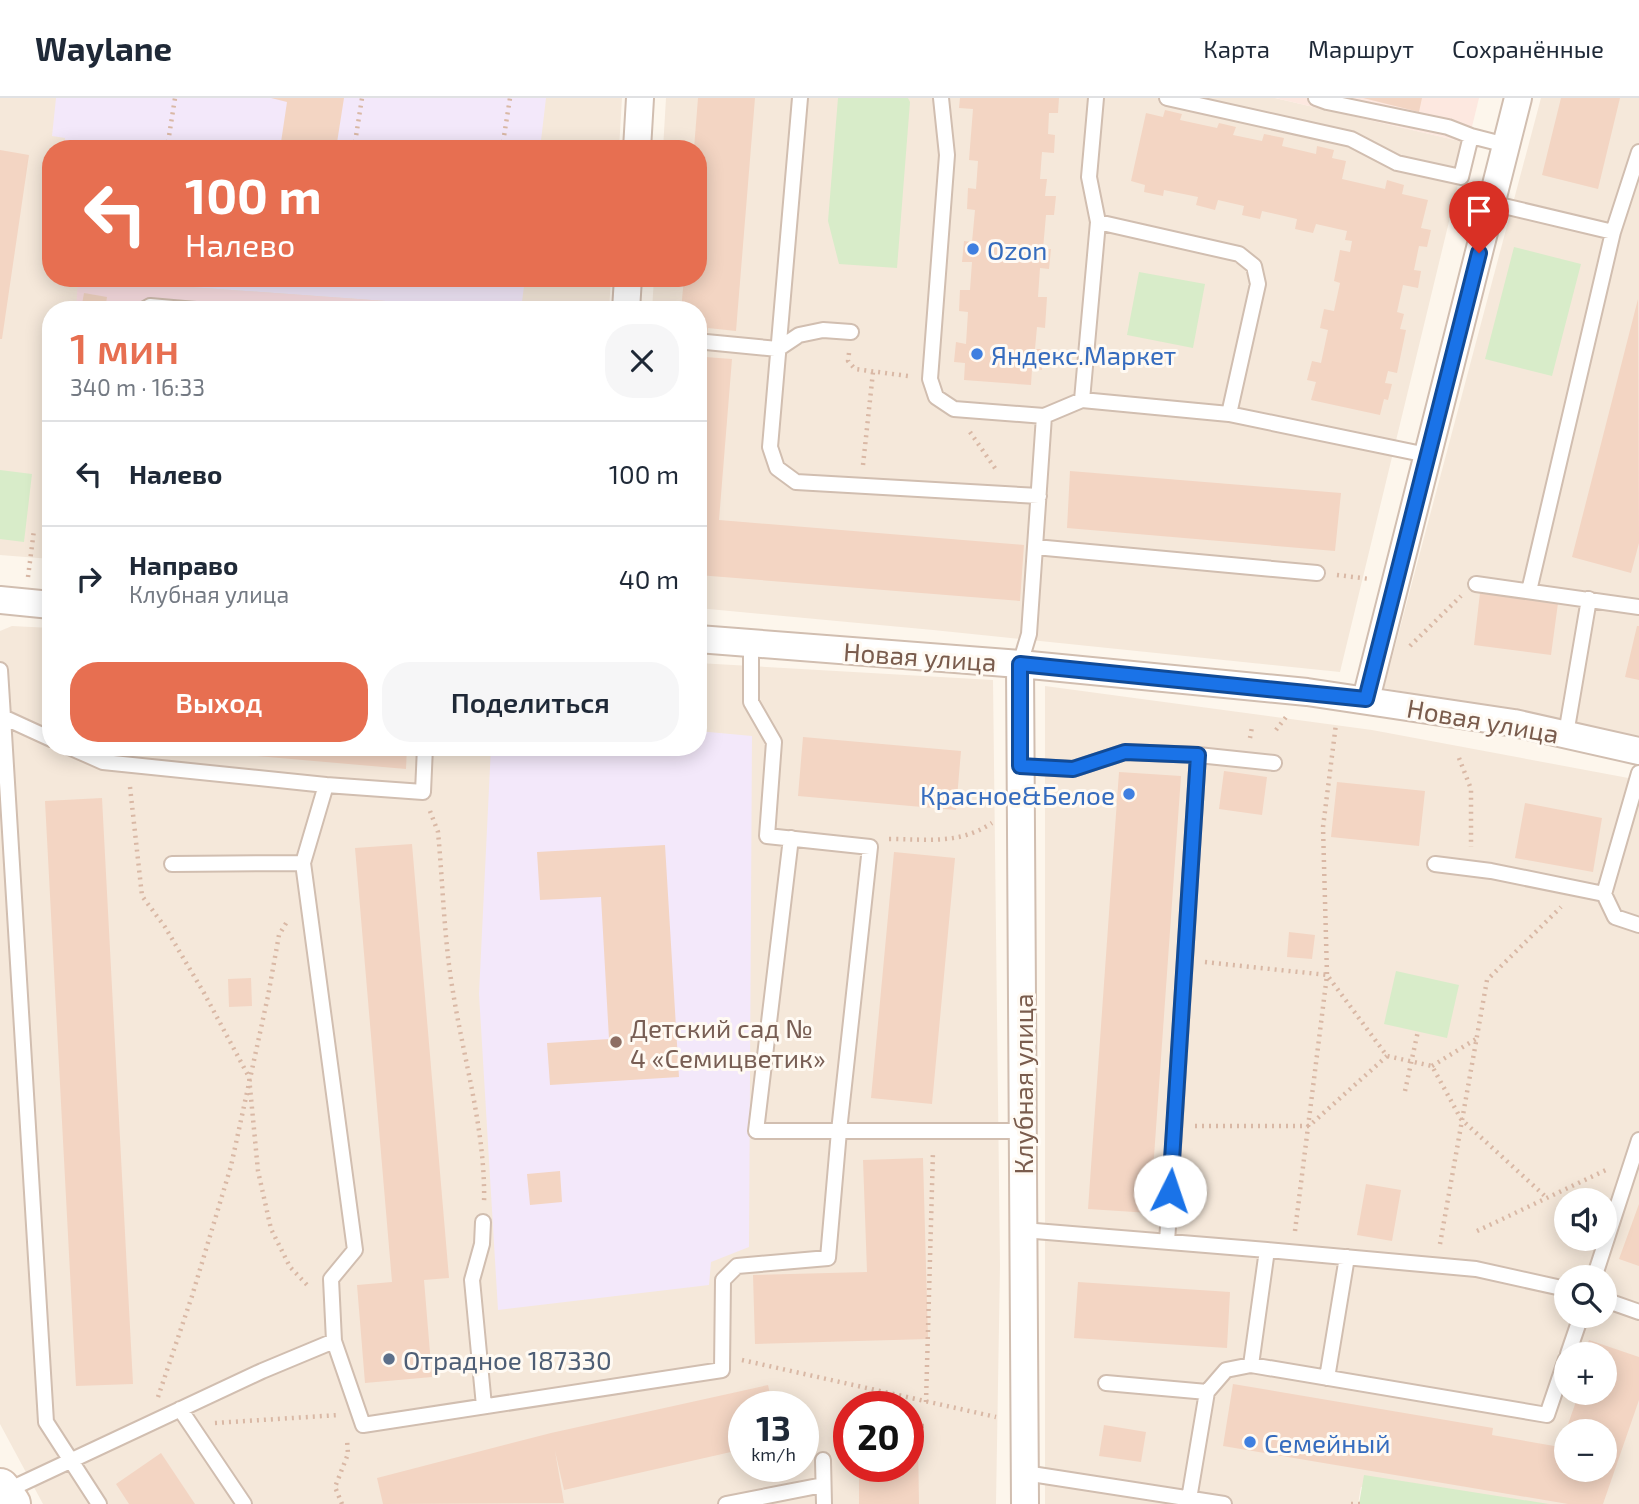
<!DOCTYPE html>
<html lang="ru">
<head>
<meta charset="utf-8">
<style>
	body { margin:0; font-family:"Exo 2",sans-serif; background:#f6f6f7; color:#1f2937; height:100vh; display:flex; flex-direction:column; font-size:26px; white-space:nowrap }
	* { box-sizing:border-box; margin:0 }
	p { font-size:23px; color:#747a83 }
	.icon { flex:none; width:38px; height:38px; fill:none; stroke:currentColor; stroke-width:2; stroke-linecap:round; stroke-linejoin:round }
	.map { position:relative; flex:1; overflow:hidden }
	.panel { position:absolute; left:42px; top:203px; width:665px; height:455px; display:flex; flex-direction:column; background:#fff; border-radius:28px; box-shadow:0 4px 18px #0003 }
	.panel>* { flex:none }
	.top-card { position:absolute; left:42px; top:42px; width:665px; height:147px; border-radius:28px; box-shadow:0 4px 18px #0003; background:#e76f51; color:#fff; overflow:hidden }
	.buttons { position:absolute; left:1554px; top:1090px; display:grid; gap:14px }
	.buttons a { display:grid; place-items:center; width:63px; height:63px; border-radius:50%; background:#fff; box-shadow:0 4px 18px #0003; font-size:35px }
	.speed { position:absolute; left:728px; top:1293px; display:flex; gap:14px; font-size:35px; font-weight:700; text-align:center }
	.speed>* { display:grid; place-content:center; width:91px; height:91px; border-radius:50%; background:#fff; box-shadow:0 4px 18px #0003; line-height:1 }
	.speed small { font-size:18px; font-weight:400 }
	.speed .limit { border:10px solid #d22; background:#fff; color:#111 }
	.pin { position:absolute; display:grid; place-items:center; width:60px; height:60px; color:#fff; margin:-72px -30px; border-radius:50% 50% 50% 0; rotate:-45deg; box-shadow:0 0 7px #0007 }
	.pin .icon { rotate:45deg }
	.me { position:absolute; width:77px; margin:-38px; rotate:4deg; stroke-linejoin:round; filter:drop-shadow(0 0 5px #0008) }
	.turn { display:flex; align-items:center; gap:24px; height:147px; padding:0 28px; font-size:32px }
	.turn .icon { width:91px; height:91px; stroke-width:2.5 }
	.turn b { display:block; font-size:49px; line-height:60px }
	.round { display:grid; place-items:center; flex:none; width:74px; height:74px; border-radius:28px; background:#f6f6f7 }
	.summary { display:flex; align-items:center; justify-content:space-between; height:119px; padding:0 28px }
	h1 { font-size:42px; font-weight:600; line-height:52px; color:#e76f51 }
	.button { display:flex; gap:14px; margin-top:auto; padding:14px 28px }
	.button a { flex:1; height:80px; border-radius:28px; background:#e76f51; color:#fff; font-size:28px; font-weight:600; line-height:80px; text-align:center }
	.button a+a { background:#f6f6f7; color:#1f2937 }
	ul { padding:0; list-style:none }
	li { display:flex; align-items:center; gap:21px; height:105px; padding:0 28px; border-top:2px solid #e0e1e3 }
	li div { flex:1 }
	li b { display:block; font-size:26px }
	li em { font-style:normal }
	header { display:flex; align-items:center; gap:42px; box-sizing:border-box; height:98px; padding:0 35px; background:#fff; border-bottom:2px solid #e0e1e3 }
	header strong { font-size:33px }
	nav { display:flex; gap:38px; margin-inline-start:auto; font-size:24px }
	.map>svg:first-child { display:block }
</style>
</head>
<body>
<header>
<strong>Waylane</strong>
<nav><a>Карта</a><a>Маршрут</a><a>Сохранённые</a></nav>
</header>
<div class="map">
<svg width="1639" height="1406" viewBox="0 0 1639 1406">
	<rect width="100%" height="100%" fill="#fdf6ec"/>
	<path fill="#f5e8da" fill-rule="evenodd" d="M0 0H622L619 51H51V180H611L609 212H51V461L0 457Z
		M666 0H1275L1468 45 1340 574 933 532 698 510V212H652L654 180H698V51H663Z
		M1541 0H1639V638L1384 590Z
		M12 528 51 530V649H698V565L993 582 1000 1168 996 1406H43L0 1326V533ZM744 1309H803V1368H744ZM849 1309H908V1368H849Z
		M1045 588 1372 632 1639 682V1406H1470L1361 1389 1358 1406H1045ZM1566 1102H1605V1141H1566ZM1566 1180H1605V1218H1566ZM1566 1256H1605V1295H1566ZM1566 1334H1605V1372H1566Z"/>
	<path fill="#fde8e0" d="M1275 0H1479L1468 45Z"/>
	<path fill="#f3e8fa" d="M56 0H546L540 51H64L65 40 52 38Z
		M65 180H525L521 212H511Z
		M698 633 752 638 749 1149 711 1164 709 1187 498 1212 479 896 491 649H698Z"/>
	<path fill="#fbdfe3" d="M78 181 511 212H76Z"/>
	<path fill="#d8ecc9" d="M838 0H908L910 4 897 170 839 166 828 123Z
		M1514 149 1581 166 1552 278 1485 261Z
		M1139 174 1205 186 1193 250 1127 237Z
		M0 372 32 376 24 444 0 441Z
		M1396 873 1459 887 1447 940 1384 926Z
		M1364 1377 1549 1406H1359Z"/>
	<path fill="#f3d5c3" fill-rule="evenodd" d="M271 0H344L336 51H280L287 4Z
		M698 0H755L736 233 708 230 706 244 705 259 732 261 719 422 1024 447 1020 503 698 477V212H681L684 180H698V51H694Z
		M960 0H1059L1058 15H1049L1048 36 1055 37 1054 55 1042 54 1040 81H1047L1045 98H1056L1054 117H1046L1043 151H1051L1049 171 1040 170 1038 199H1047L1045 230 1037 229 1035 251H1043L1042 272 1032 271 1031 287 964 282 965 265 954 264 956 244 966 246 968 214 959 213 960 192H970L972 164H962L964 143 972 144 975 112 967 111 968 90 976 91 978 63 969 62 973 11 959 10Z
		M1363 0H1422L1419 14Z
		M1561 0H1620L1598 91 1542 77Z
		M1165 12 1182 16 1180 22 1217 30 1219 25 1236 29 1233 37 1262 43 1264 36 1284 40 1282 48 1316 56 1317 48 1334 52 1332 60 1346 63 1342 81 1385 91 1387 82 1404 87 1402 96 1428 102 1421 130 1431 132 1427 149 1419 148 1414 172 1421 173 1418 190 1403 187 1397 214 1404 216 1400 231 1406 232 1397 275 1388 273 1385 285 1392 286 1388 302 1384 301 1380 317 1311 302 1316 284 1307 282 1312 263 1321 265 1328 232 1320 230 1324 211 1334 213 1340 185 1334 183 1340 152 1350 154 1352 143 1345 142 1347 133 1316 126 1313 135 1295 131 1297 121 1262 113 1260 121 1242 117 1244 108 1218 102 1215 112 1196 107 1198 99 1164 92 1163 98 1144 94 1145 87 1131 83 1146 15 1163 19Z
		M0 52 29 57 2 241H0Z
		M84 195 107 199 105 212H81Z
		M1638 201 1639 445 1631 475 1572 459Z
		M1070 373 1341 395 1335 453 1067 430Z
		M1480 495 1558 505 1551 557 1474 547Z
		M1637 528H1639V582L1625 579Z
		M803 639 961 653 956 712 798 698Z
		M176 649H407L406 671 176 651Z
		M1224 673 1267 679 1262 717 1219 711Z
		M1119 674 1181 678 1150 1115 1088 1111Z
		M1337 684 1425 693 1419 748 1331 739Z
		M102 700 133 1286 76 1288 45 703Z
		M1525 705 1602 720 1593 774 1515 760Z
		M412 746 449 1180 424 1182 432 1279 365 1285 357 1187 392 1184 355 750Z
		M665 747 679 979 550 987 547 945 609 941 601 799 540 802 537 754Z
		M894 754 955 760 932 1006 871 1000Z
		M1289 834 1315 837 1312 861 1287 859Z
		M251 880 252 908 229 909 228 881Z
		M923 1060 928 1241 755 1246 753 1177 867 1174 863 1062Z
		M560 1073 562 1104 530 1107 527 1076Z
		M1366 1086 1401 1092 1392 1143 1357 1137Z
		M1639 1106V1168L1619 1161Z
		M1078 1184 1230 1194 1227 1250 1074 1240Z
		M1589 1242 1639 1259V1302L1603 1406H1568L1223 1348 1233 1286 1493 1330 1492 1337 1560 1349 1579 1295H1605V1256H1584ZM1566 1334H1605V1372H1566Z
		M768 1287 773 1309H744V1351L564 1392 555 1353 564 1405 383 1406 377 1380 551 1335Z
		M1104 1327 1146 1334 1141 1364 1099 1358Z
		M908 1344H918L919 1406H859V1368H908Z
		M161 1355 195 1406H129L116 1386Z"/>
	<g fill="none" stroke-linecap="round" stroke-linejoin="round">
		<g stroke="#d1beb0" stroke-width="18">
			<path id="lane" d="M800 0 770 349 777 370 796 384 1039 398
				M941 0 947 57 930 281 936 299 954 311 1044 318 1082 302 1229 316 1427 357
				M1167 0 1351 41 1397 65 1461 79 1471 38 1506 47
				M1316 0 1327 4 1448 29 1471 38
				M1491 105 1613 134
				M1098 124 1239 156 1254 168 1258 186 1229 316
				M143 212 150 208 196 212
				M706 244 778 251 799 237 823 232 851 234
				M1082 302 1098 124 1089 79 1096 0
				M1035 449 1317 475
				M1476 486 1639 509
				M1529 493 1613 134 1639 54
				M1020 566 1029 536 1044 318
				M0 572 3 619 51 641
				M3 619 46 1324 99 1406
				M1566 636 1589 501
				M69 649 103 664 326 687
				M1020 668 1073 671 1125 654 1198 657
				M1639 675 1604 796 1615 819 1639 827
				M791 740 756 1033H1023
				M172 766 303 765
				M1435 766 1491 773 1604 796
				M483 1124 482 1146 472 1182 484 1308
				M1023 1132 1267 1152 1251 1267
				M1167 1144 1198 657 1274 665
				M1267 1152 1476 1171 1566 1191
				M1594 1180 1639 1042
				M1605 1202 1639 1214
				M334 1243 331 1181 355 1152 303 765 326 687 423 694 425 649
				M1568 1256 1581 1218
				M1327 1280 1347 1159
				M1106 1285 1207 1294
				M180 1311 244 1406
				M823 1362 824 1406
				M1025 1375 1224 1406
				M6 1393 262 1273 334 1243 363 1327 722 1272 723 1182 737 1168 828 1160 839 1033 870 749 767 738 774 644 751 604V545
				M1189 1401 1207 1294 1226 1272 1251 1267 1547 1317 1566 1261
				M726 1406 823 1387"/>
		</g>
		<g stroke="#d1beb0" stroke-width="30">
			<path id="street" d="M637 51 640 0
				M626 212 628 180
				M0 502 51 507
				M698 541 1020 566 1307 594 1514 625 1639 653
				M1020 566 1025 1406
				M1366 601 1518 0"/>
		</g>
		<g stroke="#d6c0b0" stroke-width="42">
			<path id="secondary" d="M0 1390 11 1406"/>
		</g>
		<path stroke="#d9b8a5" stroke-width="4.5" stroke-dasharray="2 5" stroke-linecap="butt" d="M167 51 175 0
			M354 51 362 0
			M502 51 510 0
			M849 255 848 263 855 271 908 278
			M970 334 997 373
			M863 367 873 274
			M1337 477 1370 481
			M28 479 34 432
			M1410 548 1461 498
			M1276 632 1286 619
			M1250 640 1252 629
			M1459 660 1471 691V749
			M130 689 142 798 165 829 204 895 249 979 258 1073 271 1131 290 1169 309 1189
			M430 713 438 734C443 787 444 842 453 894 464 963 486 1035 484 1106
			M889 741C928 741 958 747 992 725
			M1205 864 1327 877 1387 958 1432 968 1461 1021 1547 1100
			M1432 968 1476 941
			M1405 993 1418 933
			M1195 1028H1309L1387 958
			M1295 1133 1327 877 1323 729 1336 626
			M1477 1133 1608 1071
			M1440 1146 1487 882 1561 809
			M742 1262 996 1319
			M158 1299 192 1198 231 1068 268 898 279 837 288 822
			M926 1304 933 1053
			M215 1325 339 1317
			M908 1328H926
			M844 1354V1344L849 1339
			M342 1406 335 1389 348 1356 347 1342
			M1351 1406H1360"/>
		<use href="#lane" stroke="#fff" stroke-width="14"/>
		<use href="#street" stroke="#fff" stroke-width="26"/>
		<use href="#secondary" stroke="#fff" stroke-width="38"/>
	</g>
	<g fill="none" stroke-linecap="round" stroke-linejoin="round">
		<g stroke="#114b97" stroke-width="18">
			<path id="route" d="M1170 1093 1198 657 1125 654 1073 671 1020 668V566L1366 601 1479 155"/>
		</g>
		<use href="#route" stroke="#1a73e8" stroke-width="12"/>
	</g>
	<g fill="#3f7fe0" stroke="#fffaf3" stroke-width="2.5">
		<circle cx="973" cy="151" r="7"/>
		<circle cx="977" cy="256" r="7"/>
		<circle cx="1129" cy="696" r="7"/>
		<circle cx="1250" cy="1344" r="7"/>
	</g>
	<circle fill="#8d6e63" stroke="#fffaf3" stroke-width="2.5" cx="616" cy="944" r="7"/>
	<circle fill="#5c6f8a" stroke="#fffaf3" stroke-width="2.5" cx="389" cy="1261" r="7"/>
	<g text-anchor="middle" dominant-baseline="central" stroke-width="6" stroke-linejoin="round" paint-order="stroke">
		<g font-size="26" fill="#366cbe" stroke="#fffaf3" text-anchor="start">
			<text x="987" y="151">Ozon</text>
			<text x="991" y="256">Яндекс.Маркет</text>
			<text x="1115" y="696" text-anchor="end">Красное&amp;Белое</text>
			<text x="1264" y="1344">Семейный</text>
		</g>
		<g font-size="26" fill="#7a5c4d" stroke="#fffaf3">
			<text transform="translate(920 558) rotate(4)">Новая улица</text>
			<text transform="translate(1483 622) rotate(10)">Новая улица</text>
			<text transform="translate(1022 986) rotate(-90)">Клубная улица</text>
		</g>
		<g font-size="26" fill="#785e54" stroke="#fffaf3" text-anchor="start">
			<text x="630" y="929">Детский сад №<tspan x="630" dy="30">4 «Семицветик»</tspan></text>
		</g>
		<g font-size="26" fill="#4e5e75" stroke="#fffaf3" text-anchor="start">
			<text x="403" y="1261">Отрадное 187330</text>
		</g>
	</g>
</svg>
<div class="buttons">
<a><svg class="icon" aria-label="sound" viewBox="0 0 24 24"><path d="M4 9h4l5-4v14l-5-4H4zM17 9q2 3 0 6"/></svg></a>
<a><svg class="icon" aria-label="search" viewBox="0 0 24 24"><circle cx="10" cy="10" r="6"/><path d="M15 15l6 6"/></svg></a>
<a>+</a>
<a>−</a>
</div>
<div class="speed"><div>13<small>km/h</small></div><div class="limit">20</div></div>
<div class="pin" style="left:1479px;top:155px;background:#d93025"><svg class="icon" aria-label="arrive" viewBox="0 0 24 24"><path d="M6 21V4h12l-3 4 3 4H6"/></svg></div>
<svg class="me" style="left:1170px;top:1093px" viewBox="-20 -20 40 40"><circle r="19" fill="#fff"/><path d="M0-13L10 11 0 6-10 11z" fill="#1a73e8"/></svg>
<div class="top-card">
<div class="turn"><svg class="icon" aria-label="left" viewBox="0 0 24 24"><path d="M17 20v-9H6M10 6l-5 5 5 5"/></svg><div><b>100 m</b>Налево</div></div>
</div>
<section class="panel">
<div class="summary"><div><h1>1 мин</h1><p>340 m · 16:33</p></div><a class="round"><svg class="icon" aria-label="close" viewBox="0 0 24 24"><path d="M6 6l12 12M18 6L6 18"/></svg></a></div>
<ul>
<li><svg class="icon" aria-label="left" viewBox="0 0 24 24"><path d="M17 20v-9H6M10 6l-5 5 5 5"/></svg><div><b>Налево</b></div><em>100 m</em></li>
<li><svg class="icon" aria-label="right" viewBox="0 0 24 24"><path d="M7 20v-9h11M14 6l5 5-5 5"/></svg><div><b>Направо</b><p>Клубная улица</p></div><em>40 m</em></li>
</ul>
<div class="button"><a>Выход</a><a>Поделиться</a></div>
</section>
</div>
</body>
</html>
